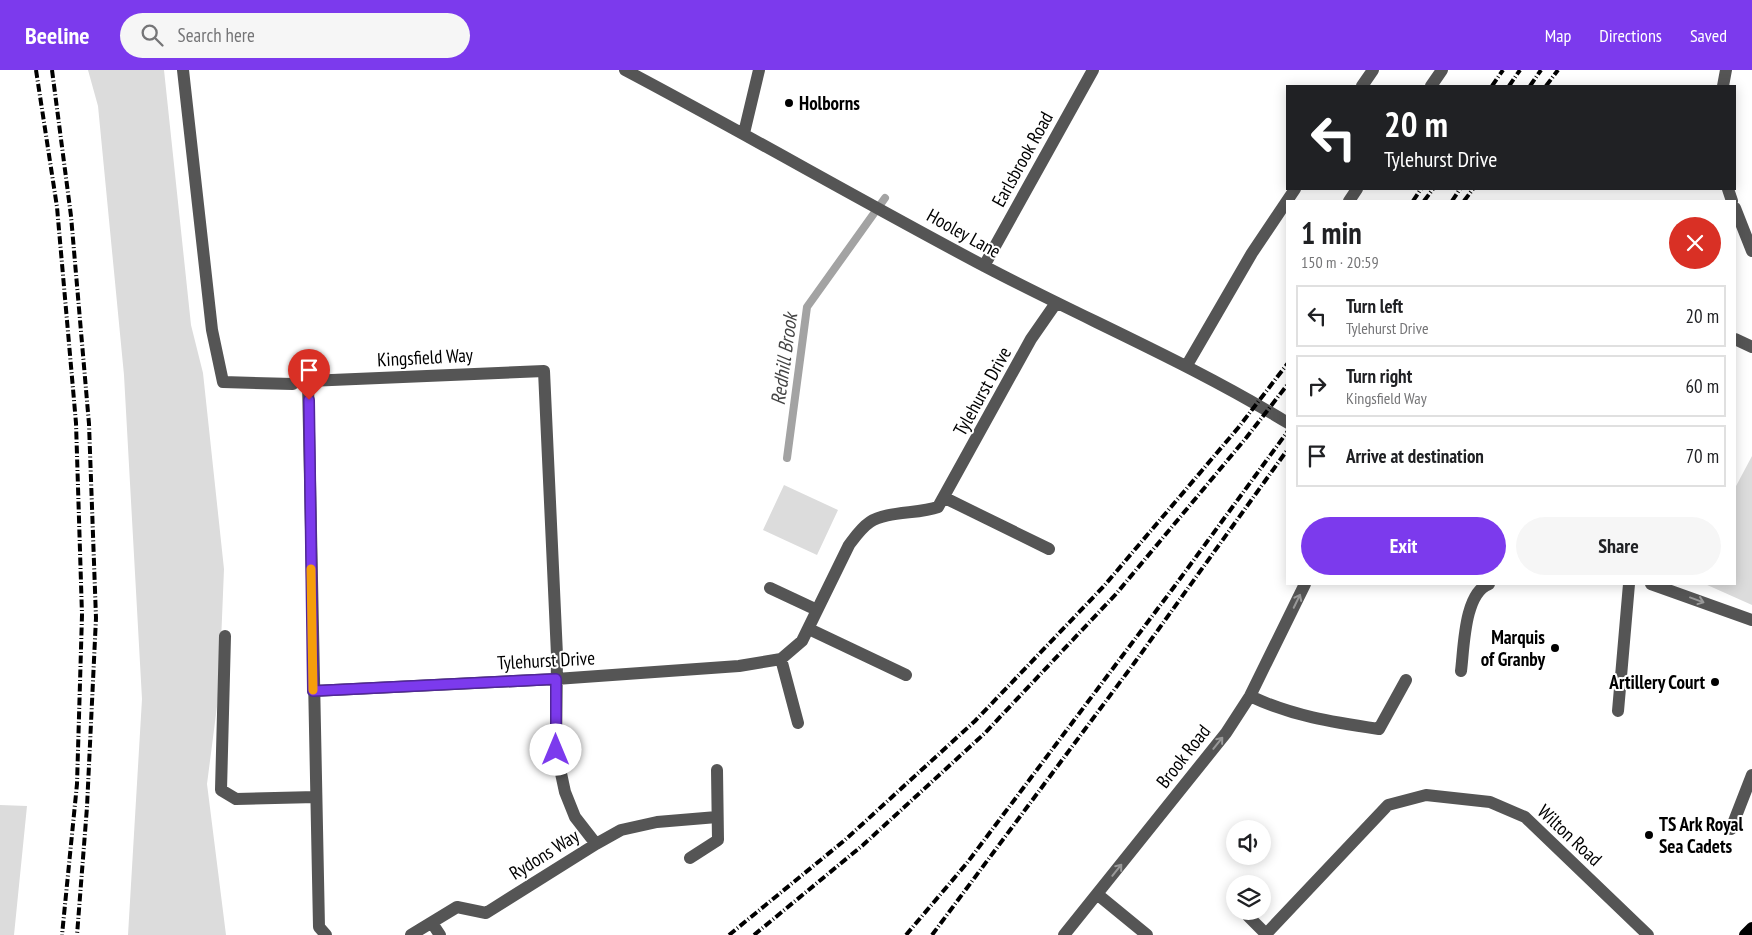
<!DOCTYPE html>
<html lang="en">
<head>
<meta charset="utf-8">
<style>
	body { margin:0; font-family:"PT Sans Narrow",sans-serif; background:#f6f6f6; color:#202124; height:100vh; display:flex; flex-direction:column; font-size:19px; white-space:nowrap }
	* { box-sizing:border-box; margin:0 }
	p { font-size:16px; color:#757577 }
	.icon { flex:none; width:28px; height:28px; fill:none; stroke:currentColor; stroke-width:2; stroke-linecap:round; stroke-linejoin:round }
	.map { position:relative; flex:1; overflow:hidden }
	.drawer { position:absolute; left:1286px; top:130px; width:450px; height:385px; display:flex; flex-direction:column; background:#fff; border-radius:0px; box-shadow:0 2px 12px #0003 }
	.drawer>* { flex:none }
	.banner { position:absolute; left:1286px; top:15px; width:450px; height:105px; border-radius:0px; box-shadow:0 2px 12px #0003; background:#202124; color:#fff; overflow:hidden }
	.fabs { position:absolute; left:1226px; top:750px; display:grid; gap:10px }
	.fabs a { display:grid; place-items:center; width:45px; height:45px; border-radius:50%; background:#fff; box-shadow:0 2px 12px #0003; font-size:25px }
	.pin { position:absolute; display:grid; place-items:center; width:42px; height:42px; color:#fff; margin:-51px -21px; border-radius:50% 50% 50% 0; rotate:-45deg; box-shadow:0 0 5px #0007 }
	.pin .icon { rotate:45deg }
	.me { position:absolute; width:55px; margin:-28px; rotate:0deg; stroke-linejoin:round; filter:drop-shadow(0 0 4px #0008) }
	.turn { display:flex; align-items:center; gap:18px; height:105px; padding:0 15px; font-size:22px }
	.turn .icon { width:65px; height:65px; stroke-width:2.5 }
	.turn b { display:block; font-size:35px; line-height:42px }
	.round { display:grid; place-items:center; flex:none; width:52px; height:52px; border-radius:26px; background:#f6f6f6 }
	.head { display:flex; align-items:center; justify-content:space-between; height:85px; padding:0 15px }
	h1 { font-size:30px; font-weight:600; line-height:38px }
	.primary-button { display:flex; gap:10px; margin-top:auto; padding:10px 15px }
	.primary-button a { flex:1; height:58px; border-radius:30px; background:#7c3aed; color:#fff; font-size:20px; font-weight:600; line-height:58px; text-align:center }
	.primary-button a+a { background:#f6f6f6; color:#202124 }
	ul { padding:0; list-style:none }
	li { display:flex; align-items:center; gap:15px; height:62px; margin:0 10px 8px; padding:0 5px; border:2px solid #e0e0e0; border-radius:0px }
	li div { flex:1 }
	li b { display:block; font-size:19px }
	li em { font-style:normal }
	header { display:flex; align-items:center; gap:30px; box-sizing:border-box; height:70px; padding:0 25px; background:#7c3aed; color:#fff }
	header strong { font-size:24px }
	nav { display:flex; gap:28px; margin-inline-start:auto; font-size:18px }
	.search { width:350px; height:45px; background:#f6f6f6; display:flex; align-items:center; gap:12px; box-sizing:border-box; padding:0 18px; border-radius:28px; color:#757577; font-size:19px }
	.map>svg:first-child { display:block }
</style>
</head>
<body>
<header>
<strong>Beeline</strong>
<div class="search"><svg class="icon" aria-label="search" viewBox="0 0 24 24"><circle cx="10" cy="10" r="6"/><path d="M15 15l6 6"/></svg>Search here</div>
<nav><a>Map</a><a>Directions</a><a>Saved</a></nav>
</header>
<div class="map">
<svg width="1752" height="865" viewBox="0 0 1752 865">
	<rect width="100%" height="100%" fill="#fff"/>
	<path fill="#dcdcdc" d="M88 0H164L191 255 203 303 224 499 219 621 207 714 226 865H128L142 629 124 305 98 36Z
		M1752 386V535L1705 514H1735V418Z
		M784 415 838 440 817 485 763 460Z
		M0 735 27 736 14 865H0Z"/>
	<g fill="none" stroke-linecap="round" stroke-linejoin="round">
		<path stroke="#a3a3a3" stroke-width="8" d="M787 388 807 237 885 128"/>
		<path stroke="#555" stroke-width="12" d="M183 0 212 260 223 312 293 314
			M625 0C746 64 865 133 986 197 1087 250 1190 293 1288 353
			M1362 16 1373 0
			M1431 16 1442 0
			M1723 16 1726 0
			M744 63 759 0
			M1728 119 1732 131
			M1349 131 1357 119
			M1735 138 1752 181
			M984 196 1093 0
			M1735 269 1752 277
			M1187 295 1252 183 1295 119
			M945 428 1049 479
			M1651 514 1752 550
			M770 518 817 540
			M809 559 906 605
			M225 566 221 720 236 729 316 727
			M781 589 798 653
			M1461 601C1464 578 1464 523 1489 514
			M313 621 556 609 739 596 781 589 802 571 849 475C855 467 861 458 870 452 886 441 919 444 938 437L1031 269 1056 233
			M1250 626C1292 646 1332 652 1379 659L1406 610
			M1618 641 1629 514
			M1731 759 1752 705
			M596 774 621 760 657 752 717 747
			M690 788 718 770 717 700
			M1097 824 1147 865
			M1248 846 1267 865
			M432 853 440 865
			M1266 864 1388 735 1426 725 1490 732 1525 747 1648 865
			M326 865 319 857 308 311 544 301 557 585 556 680 565 722 575 747 596 774 486 843 457 837 411 865
			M1064 865 1226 663 1250 626 1305 514"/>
		<path stroke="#000" stroke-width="12" d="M1745 865 1752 858"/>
		<path stroke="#000" stroke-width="4" stroke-dasharray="8 2.5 1 2.5" stroke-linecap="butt" d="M36 0 57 137 76 353 82 545 77 714 62 865
			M52 0 71 146 89 354 96 548 87 737 77 865
			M1492 16 1503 0
			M1509 16 1520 0
			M1530 16 1541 0
			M1546 16 1558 0
			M1413 131 1421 119
			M1424 131 1433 119
			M1452 131 1460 119
			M1464 131 1473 119
			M729 865 845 770 975 651 1104 516 1238 358 1288 293
			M754 865 863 775 985 663 1116 524 1246 368 1288 314
			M906 865 967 793 1174 517 1288 361
			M932 865 1135 592 1288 379"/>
	</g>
	<defs><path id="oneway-shaft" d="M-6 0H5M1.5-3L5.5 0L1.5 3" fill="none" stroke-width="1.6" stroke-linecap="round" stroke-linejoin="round" transform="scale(1.25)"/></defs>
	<g stroke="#999">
		<use href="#oneway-shaft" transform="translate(1697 530) rotate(20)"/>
		<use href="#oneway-shaft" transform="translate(1297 531) rotate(-64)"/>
		<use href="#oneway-shaft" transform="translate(1218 673) rotate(-51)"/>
		<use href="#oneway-shaft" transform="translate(1117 800) rotate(-51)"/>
	</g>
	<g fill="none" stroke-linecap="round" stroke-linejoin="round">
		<g stroke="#51269a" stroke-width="12">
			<path id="route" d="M309 330 313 621 556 609V680"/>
		</g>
		<use href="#route" stroke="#7c3aed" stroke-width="9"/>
		<path stroke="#f59e0b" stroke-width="9" d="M311 499 313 620"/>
	</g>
	<g fill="#000" stroke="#fff" stroke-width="2">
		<circle cx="789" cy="33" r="5"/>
		<circle cx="1555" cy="578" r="5"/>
		<circle cx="1715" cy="612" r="5"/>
		<circle cx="1649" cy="765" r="5"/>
	</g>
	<g text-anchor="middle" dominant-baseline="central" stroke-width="4" stroke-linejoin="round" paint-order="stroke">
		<g font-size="19" font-weight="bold" fill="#000" stroke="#fff" text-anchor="start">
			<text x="799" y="33">Holborns</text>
			<text x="1545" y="567" text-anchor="end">Marquis<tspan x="1545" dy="22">of Granby</tspan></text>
			<text x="1705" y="612" text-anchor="end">Artillery Court</text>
			<text x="1659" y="754">TS Ark Royal<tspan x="1659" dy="22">Sea Cadets</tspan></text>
		</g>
		<g font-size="19" fill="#000" stroke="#fff">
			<text transform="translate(1022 89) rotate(-61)">Earlsbrook Road</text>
			<text transform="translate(964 163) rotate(29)">Hooley Lane</text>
			<text transform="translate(425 287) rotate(-3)">Kingsfield Way</text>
			<text transform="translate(982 321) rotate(-61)">Tylehurst Drive</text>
			<text transform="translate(546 590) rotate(-3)">Tylehurst Drive</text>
			<text transform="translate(1183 686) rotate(-52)">Brook Road</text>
			<text transform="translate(1570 765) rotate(43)">Wilton Road</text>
			<text transform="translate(544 784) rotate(-32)">Rydons Way</text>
		</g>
		<g font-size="20" font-style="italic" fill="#444" stroke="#fff">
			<text transform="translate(784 289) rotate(-82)">Redhill Brook</text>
		</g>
	</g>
</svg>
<div class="fabs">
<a><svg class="icon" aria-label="sound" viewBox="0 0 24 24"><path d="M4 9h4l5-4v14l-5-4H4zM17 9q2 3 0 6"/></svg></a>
<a><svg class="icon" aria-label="layers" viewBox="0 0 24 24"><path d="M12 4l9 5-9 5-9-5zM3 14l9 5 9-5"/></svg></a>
</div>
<div class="pin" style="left:309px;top:330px;background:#d93025"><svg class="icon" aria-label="arrive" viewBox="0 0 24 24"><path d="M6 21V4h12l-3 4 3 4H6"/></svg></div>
<svg class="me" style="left:556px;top:680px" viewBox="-20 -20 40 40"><circle r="19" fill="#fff"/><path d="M0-13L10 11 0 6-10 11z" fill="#7c3aed"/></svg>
<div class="banner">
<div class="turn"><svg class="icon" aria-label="left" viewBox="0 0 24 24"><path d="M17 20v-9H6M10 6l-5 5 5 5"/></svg><div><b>20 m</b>Tylehurst Drive</div></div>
</div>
<section class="drawer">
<div class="head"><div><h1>1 min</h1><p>150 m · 20:59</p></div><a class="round" style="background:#d93025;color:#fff"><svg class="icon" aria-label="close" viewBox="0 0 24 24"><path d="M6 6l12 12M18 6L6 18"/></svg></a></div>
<ul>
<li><svg class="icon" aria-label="left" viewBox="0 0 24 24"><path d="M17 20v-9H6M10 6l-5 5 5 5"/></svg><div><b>Turn left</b><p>Tylehurst Drive</p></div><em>20 m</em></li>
<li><svg class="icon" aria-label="right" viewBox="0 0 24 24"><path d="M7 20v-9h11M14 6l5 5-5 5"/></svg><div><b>Turn right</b><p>Kingsfield Way</p></div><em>60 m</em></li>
<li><svg class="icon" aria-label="arrive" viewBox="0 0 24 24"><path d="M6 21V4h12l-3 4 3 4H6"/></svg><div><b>Arrive at destination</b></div><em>70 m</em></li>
</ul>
<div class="primary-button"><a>Exit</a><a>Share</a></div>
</section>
</div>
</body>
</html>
